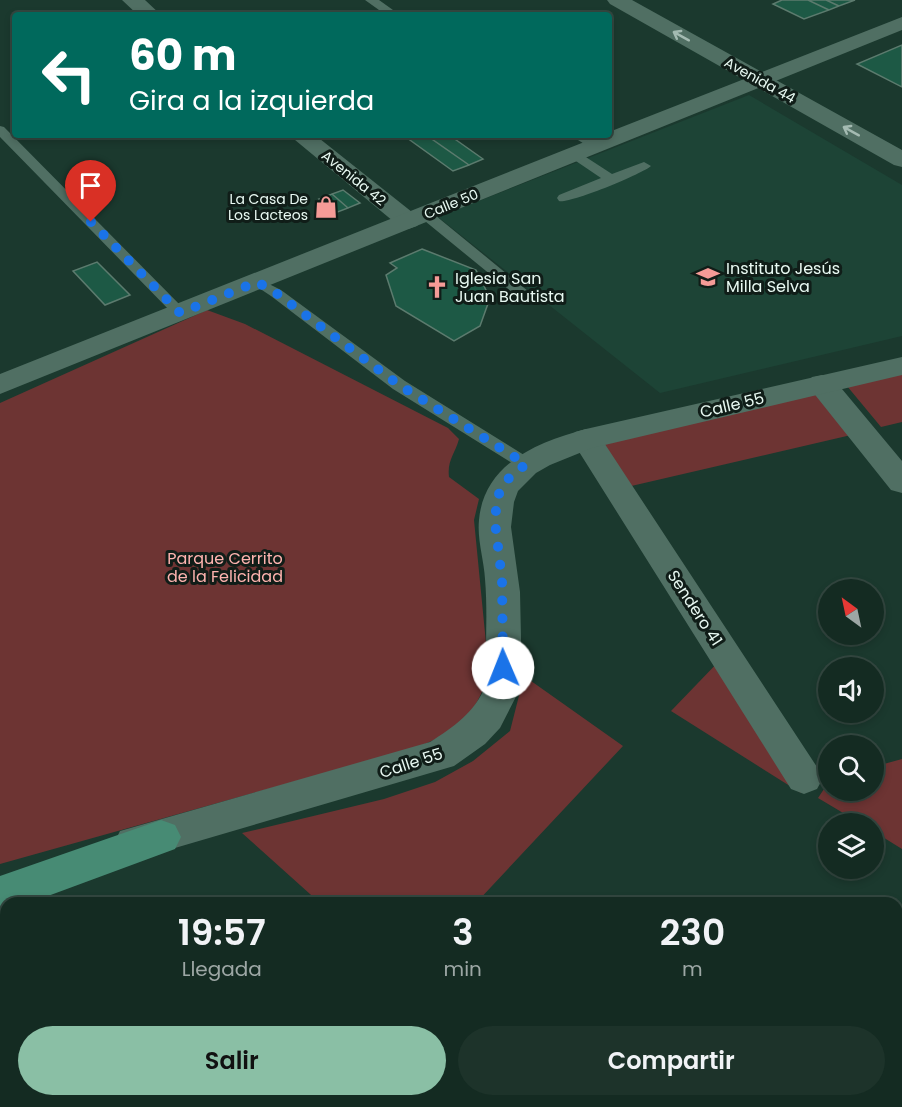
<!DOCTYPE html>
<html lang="es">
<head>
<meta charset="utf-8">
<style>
	body { margin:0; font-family:Poppins,sans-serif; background:#1d332a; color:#f1f3f6; height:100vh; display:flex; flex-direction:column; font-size:22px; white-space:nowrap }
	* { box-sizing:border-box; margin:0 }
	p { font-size:20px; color:#9da7a5 }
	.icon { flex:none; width:33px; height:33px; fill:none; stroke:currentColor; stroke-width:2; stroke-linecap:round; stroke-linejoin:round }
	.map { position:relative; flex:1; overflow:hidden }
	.side { position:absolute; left:0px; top:897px; width:903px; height:210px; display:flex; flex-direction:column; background:#142b22; border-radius:18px 18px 0 0; box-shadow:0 3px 9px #0003,0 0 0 2px #334740 }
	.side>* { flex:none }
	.guide { position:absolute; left:12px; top:12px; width:600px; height:126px; border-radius:6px; box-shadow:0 3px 9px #0003,0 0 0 2px #334740; background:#00695c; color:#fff; overflow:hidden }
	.needle { width:39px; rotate:327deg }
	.controls { position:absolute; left:818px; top:579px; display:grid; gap:12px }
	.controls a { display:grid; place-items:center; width:66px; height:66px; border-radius:50%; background:#142b22; box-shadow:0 3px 9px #0003,0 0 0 2px #334740; font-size:30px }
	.pin { position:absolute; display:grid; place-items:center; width:51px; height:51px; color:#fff; margin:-62px -26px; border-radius:50% 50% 50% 0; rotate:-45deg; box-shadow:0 0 6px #0007 }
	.pin .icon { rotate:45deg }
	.me { position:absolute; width:66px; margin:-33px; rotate:359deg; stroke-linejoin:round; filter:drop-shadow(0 0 4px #0008) }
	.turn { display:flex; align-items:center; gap:21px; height:126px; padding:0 18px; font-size:27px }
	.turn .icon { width:78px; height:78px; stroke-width:2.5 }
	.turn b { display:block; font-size:42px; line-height:51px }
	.eta { display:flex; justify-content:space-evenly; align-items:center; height:102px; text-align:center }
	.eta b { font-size:36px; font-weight:600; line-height:42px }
	.primary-button { display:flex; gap:12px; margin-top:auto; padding:12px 18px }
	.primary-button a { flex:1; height:69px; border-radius:36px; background:#8abfa5; color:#111; font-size:24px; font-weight:600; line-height:69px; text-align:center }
	.primary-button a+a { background:#1d332a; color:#f1f3f6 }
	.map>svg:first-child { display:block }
</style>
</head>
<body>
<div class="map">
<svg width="902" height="1107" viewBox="0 0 902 1107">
	<rect width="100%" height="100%" fill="#1b392e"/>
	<path fill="#1d4436" d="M749 95 902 185V336L660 393 438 217Z"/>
	<path fill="#6d3433" d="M207 310 245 324 448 428 459 439C455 454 447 460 449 477L479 499 474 520 489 674C474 717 459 730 418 747L0 864V403Z
		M902 374V422L881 427 847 386Z
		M830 389 864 432 627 487 601 441Z
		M723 657 801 793 671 711Z
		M524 676 623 746 476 903H320L242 833 384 799 435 782 473 761 510 731Z
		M902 759V849L873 831V824L860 823 818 798 828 783V790H873V767Z"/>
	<path fill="#1d5945" stroke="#5c7b6e" stroke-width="1.5" d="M782 0H808L829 10 804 19 773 4Z
		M808 0H826L839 6 829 10Z
		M826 0H855L839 6Z
		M902 45V87L857 64Z
		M403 135H426L469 165 453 171Z
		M426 135H449L483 159 469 165Z
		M343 190 360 203 348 208 332 194Z
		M332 194 348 208 335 213 319 199Z
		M422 249 476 270 490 298 480 326 454 341 396 306 386 275 397 268 390 263Z
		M97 262 130 295 105 305 73 271Z
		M141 1101H239L246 1107H135Z"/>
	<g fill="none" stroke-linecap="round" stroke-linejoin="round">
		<path fill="#506f63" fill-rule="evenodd" d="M365 0H379L400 15H386Z
			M0 126 4 127 185 310 187 313 185 316H175L0 137Z
			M570 135H585L600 146 594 150Z
			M575 150 612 174 644 162 651 166C642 174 570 204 559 201L557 198 559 195 601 178 570 157 569 154Z
			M425 210 430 211 534 296 536 299 534 302H524L420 217 418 214 420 211Z
			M257 278 281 290 405 381 532 460 534 464 532 468H520L393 389 271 296 250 282 252 279Z"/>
		<path fill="#506f63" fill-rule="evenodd" d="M122 0H145L161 15H138Z
			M607 0H632L902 150V167L894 165 610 4Z
			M289 135H315L417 216 421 221 417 226 408 229 399 226Z
			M822 375 832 377 902 461V493L891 490 812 391 807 384 812 377Z
			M586 429 597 432 817 767 823 778 817 789 804 794 791 789 571 439 575 432Z"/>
		<path fill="#506f63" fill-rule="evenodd" d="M902 17V30L0 394V374L602 135H609V132Z
			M902 357V375L592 448 550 465 536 473 518 491 514 502 511 527 520 592 522 685 500 728 485 744 454 766 134 860 120 855 114 843 120 831 430 742C454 727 475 712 486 685 485 650 488 614 485 579 484 560 477 540 479 520 484 463 538 442 586 429Z"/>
		<path fill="#478b74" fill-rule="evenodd" d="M161 820 175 825 181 837 175 849 29 903H6V911L0 914V876Z"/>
	</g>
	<defs><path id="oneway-shaft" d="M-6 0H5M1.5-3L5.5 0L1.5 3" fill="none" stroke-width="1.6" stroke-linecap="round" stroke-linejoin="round" transform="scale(1.5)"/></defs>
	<g stroke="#a4bbb2">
		<use href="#oneway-shaft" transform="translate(681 36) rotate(-151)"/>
		<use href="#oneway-shaft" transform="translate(851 131) rotate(-151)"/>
	</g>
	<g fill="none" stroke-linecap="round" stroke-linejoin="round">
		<path stroke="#1a73e8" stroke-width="10" stroke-dasharray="0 18" d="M91 222 180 313 257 282 276 293 399 385 526 464 509 478 497 497 495 522 502 580 503 668"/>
	</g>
	<defs>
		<g id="shop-bare" transform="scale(1.8)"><path d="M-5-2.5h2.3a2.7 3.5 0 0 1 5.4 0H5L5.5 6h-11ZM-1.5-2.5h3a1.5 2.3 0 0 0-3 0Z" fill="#f59b97" stroke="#101d18" stroke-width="2.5" paint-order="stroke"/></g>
		<g id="school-bare" transform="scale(1.8)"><path d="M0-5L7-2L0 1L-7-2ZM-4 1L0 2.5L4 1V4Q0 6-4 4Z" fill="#f59b97" stroke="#101d18" stroke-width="2.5" paint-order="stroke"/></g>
		<g id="church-bare" transform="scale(1.8)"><path d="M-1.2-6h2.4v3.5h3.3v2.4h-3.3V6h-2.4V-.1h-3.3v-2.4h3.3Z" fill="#f59b97" stroke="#101d18" stroke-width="2.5" paint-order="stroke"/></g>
	</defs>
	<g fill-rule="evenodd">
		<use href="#shop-bare" x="326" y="207"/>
		<use href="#school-bare" x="708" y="277"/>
		<use href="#church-bare" x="437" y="287"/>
	</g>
	<g text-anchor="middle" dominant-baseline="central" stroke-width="6" stroke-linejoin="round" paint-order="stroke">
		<g font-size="14" fill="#e8f9f2" stroke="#101d18">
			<text transform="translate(760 80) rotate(29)">Avenida 44</text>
			<text transform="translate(354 178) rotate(39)">Avenida 42</text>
			<text transform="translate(451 204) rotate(-22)">Calle 50</text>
		</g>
		<g font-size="14" fill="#e8f9f2" stroke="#101d18" text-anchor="end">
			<text x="308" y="199">La Casa De<tspan x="308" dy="16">Los Lacteos</tspan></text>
		</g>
		<g font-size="16" fill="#e8f9f2" stroke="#101d18" text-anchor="start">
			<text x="726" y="268">Instituto Jesús<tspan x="726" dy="18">Milla Selva</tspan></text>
			<text x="455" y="278">Iglesia San<tspan x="455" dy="18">Juan Bautista</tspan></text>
		</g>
		<g font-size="16" fill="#e8f9f2" stroke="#101d18">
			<text transform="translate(732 405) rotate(-13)">Calle 55</text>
			<text transform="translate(695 608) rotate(57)">Sendero 41</text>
			<text transform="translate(411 763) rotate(-18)">Calle 55</text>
		</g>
		<g font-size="16" fill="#feb3af" stroke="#101d18">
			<text x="225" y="558">Parque Cerrito<tspan x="225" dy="18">de la Felicidad</tspan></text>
		</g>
	</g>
</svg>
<div class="controls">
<a><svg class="needle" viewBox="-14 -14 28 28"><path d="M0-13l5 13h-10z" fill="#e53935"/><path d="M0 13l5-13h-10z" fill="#9da7a5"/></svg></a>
<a><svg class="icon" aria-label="sound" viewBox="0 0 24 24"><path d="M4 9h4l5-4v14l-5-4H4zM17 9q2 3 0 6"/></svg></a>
<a><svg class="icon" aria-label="search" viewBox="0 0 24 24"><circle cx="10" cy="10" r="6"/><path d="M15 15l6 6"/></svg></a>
<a><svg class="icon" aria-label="layers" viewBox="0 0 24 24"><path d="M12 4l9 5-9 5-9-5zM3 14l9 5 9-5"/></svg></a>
</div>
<div class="pin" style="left:91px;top:222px;background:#d93025"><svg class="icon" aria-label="arrive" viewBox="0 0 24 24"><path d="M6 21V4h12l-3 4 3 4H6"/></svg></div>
<svg class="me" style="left:503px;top:668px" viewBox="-20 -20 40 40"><circle r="19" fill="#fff"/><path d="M0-13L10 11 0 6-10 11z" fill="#1a73e8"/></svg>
<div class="guide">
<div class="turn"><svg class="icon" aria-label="left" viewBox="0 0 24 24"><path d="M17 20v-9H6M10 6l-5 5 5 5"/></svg><div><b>60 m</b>Gira a la izquierda</div></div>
</div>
<section class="side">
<div class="eta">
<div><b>19:57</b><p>Llegada</p></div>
<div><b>3</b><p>min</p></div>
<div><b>230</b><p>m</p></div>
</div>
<div class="primary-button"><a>Salir</a><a>Compartir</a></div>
</section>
</div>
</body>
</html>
